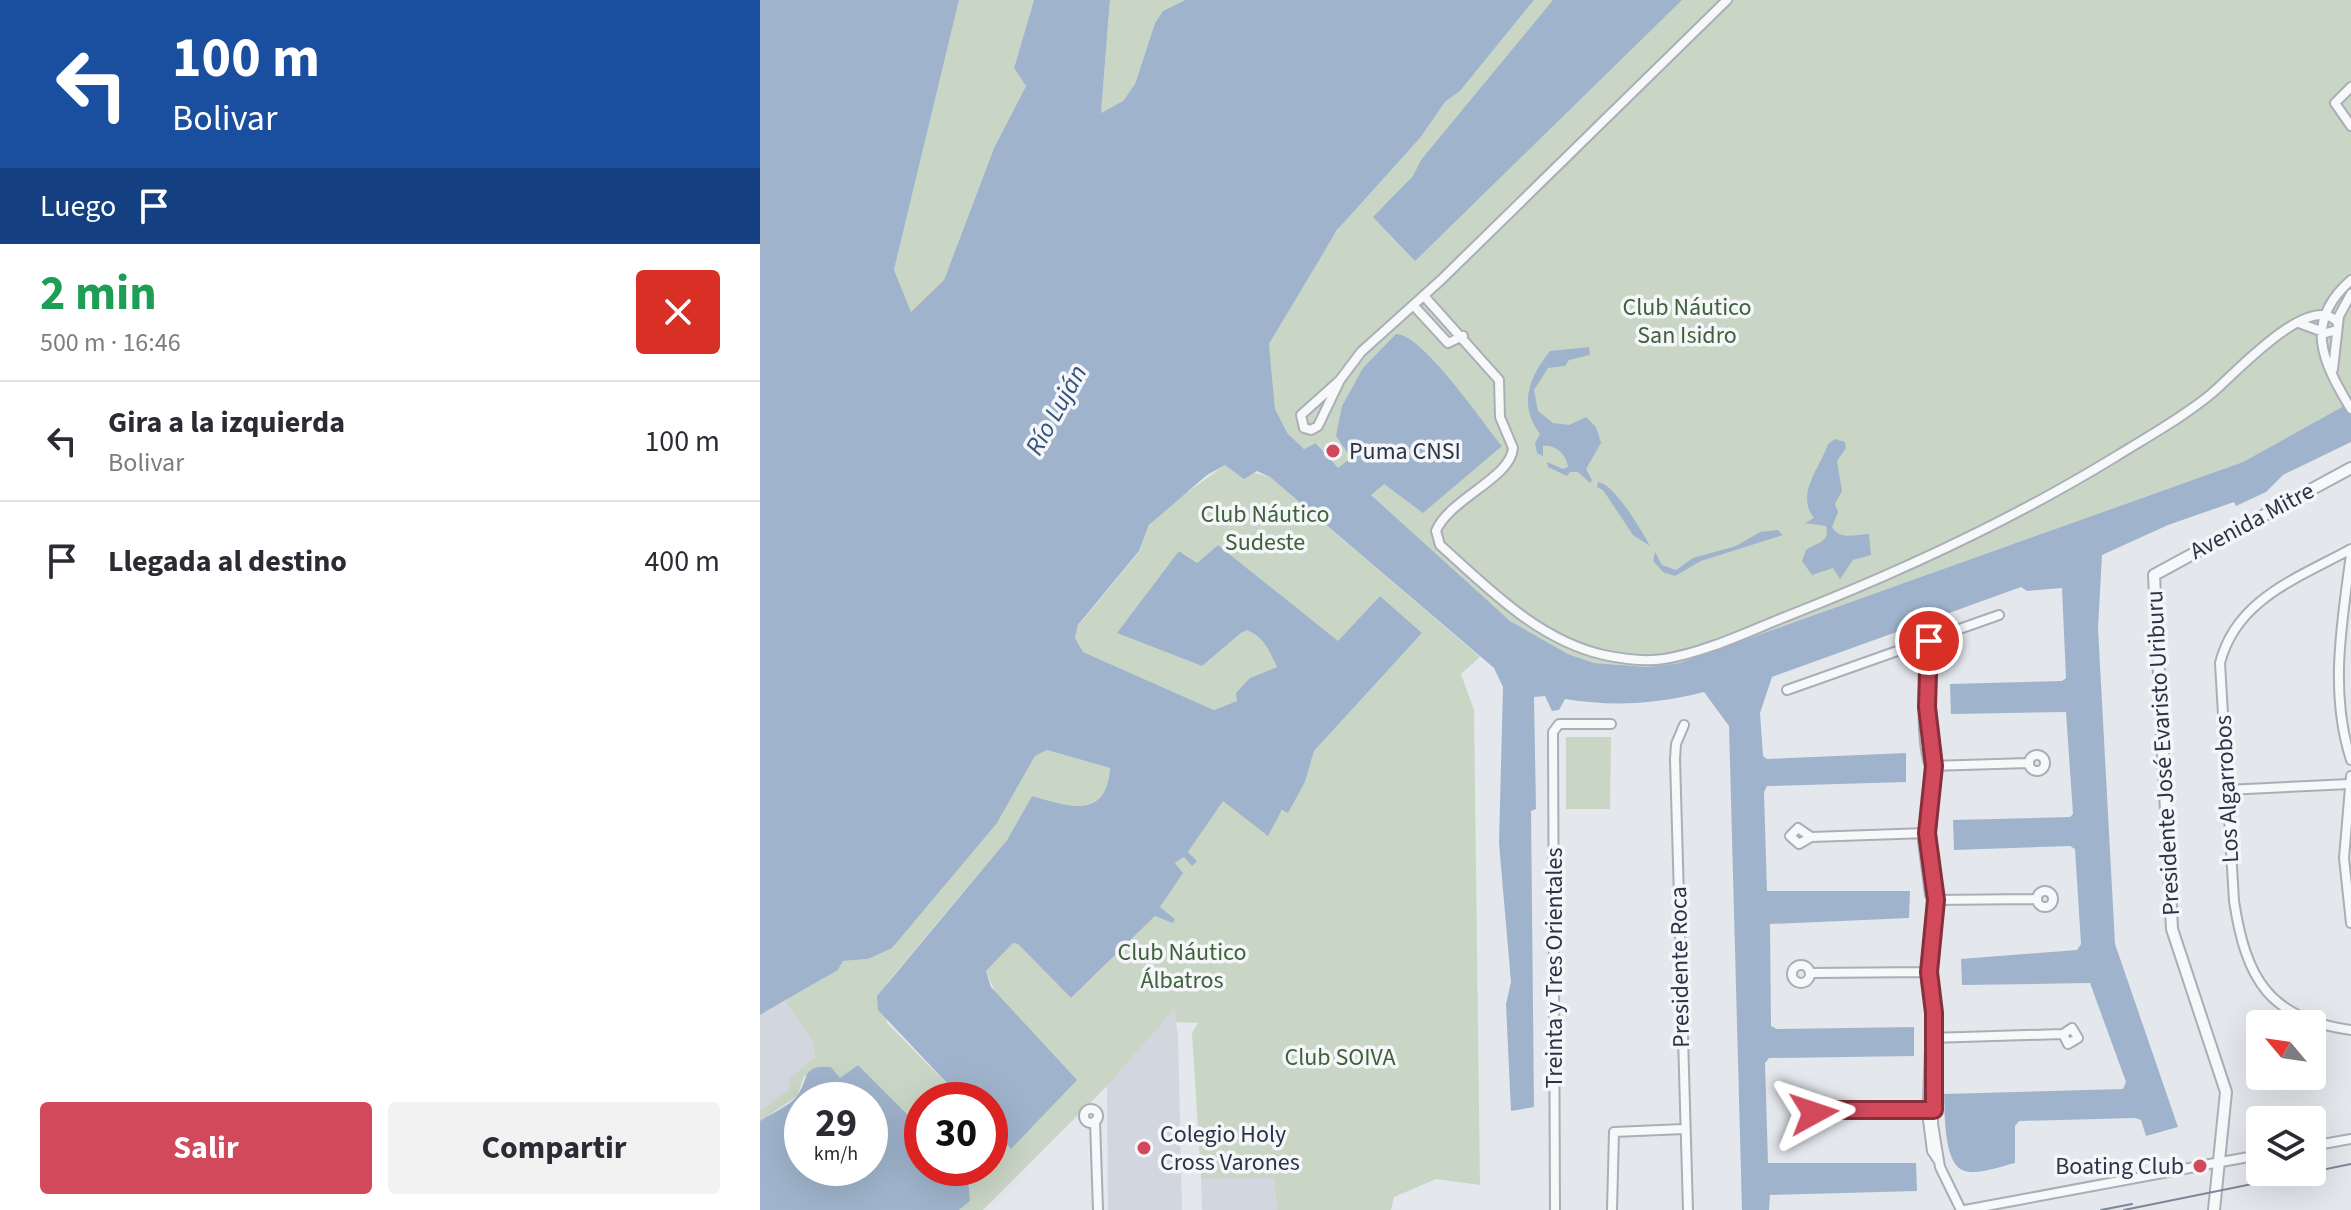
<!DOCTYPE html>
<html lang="es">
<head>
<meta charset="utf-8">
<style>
	body { margin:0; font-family:"Source Sans 3",sans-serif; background:#f2f2f3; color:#2b2b33; height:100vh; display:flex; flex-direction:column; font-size:30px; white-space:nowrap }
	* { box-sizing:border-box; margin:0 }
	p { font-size:26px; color:#7c7c81 }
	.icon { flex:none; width:44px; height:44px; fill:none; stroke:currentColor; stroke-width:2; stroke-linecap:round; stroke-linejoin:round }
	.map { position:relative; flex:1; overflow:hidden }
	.side { display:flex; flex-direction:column; background:#fff; width:760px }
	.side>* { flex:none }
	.hud { background:#1a4fa0; color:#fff; overflow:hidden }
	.needle { width:52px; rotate:299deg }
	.buttons { position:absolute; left:1486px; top:1010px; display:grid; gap:16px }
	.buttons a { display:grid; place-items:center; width:80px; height:80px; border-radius:8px; background:#fff; box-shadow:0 8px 32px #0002; font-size:40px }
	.speed { position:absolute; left:24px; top:1082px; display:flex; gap:16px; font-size:40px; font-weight:700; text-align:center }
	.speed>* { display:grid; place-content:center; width:104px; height:104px; border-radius:50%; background:#fff; box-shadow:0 8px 32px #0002; line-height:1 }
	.speed small { font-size:20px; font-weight:400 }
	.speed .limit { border:12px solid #d22; background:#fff; color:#111 }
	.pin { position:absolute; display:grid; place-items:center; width:68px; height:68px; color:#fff; margin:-34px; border:4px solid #fff; border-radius:50%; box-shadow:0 2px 8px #0007 }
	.me { position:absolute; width:88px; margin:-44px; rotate:85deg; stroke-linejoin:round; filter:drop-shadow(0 0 6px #0008) }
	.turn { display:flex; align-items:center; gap:28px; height:168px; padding:0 40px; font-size:36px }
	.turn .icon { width:104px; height:104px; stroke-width:2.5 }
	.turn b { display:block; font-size:56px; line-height:68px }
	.then { display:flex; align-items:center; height:76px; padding:0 40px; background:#0003; gap:16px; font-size:30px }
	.round { display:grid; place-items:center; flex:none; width:84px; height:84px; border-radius:8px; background:#f2f2f3 }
	.overview { display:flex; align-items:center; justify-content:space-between; height:136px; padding:0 40px }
	h1 { font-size:48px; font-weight:700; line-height:60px; color:#1e9e55 }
	.cta { display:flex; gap:16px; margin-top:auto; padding:16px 40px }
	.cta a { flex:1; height:92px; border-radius:8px; background:#d1495b; color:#fff; font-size:32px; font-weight:700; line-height:92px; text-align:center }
	.cta a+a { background:#f2f2f3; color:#2b2b33 }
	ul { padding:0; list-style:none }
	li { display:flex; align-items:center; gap:24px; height:120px; padding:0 40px; border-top:2px solid #e1e1e2 }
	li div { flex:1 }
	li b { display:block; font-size:30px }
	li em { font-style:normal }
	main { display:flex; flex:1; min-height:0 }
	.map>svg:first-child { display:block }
</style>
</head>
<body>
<main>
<section class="side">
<div class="hud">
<div class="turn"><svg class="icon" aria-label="left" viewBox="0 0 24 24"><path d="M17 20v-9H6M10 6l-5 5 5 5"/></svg><div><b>100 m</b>Bolivar</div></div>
<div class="then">Luego<svg class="icon" aria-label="arrive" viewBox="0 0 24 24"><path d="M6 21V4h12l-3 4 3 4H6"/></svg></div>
</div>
<div class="overview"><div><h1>2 min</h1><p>500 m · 16:46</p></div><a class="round" style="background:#d93025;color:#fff"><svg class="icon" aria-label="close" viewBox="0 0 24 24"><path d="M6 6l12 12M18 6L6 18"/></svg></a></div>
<ul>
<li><svg class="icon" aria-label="left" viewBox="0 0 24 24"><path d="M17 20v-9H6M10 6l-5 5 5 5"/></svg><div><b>Gira a la izquierda</b><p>Bolivar</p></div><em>100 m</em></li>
<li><svg class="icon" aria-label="arrive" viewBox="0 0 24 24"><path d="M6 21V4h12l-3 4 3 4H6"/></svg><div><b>Llegada al destino</b></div><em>400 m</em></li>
</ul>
<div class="cta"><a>Salir</a><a>Compartir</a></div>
</section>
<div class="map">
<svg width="1591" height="1210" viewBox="0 0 1591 1210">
	<rect width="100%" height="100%" fill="#e4e7ec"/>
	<path fill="#d2d6de" d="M25 1001 53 1041 55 1059 29 1078 31 1090 0 1110V1015Z
		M414 1008 418 1036 422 1210H348L347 1086Z
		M441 1178H514L517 1210H442Z"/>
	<path fill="#c9d6c5" d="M199 0H274L254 68 266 86 234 148 184 280 151 313 134 270Z
		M350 0H425L403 11 395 23 375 84 363 101 341 113Z
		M774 0H1591V402L1483 462 920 663 887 667 834 663 808 654 750 621 577 469 557 443 545 449 536 445 528 434 515 409 509 344 563 251 586 218 660 138 685 102 700 91Z
		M465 465 510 477 720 657 701 674 714 710 720 1185 676 1179 634 1197 631 1210H517L514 1178H441L432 1033 438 1023 416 1022 414 1009 347 1086 223 1210H199L210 1201 208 1178 198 1168H230V1128L251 1149 235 992 226 971 253 943 258 944 311 998 395 916 415 919 400 907 422 873 415 863 424 857 436 861 428 852 463 800 496 824 494 826 519 815 523 810 528 812 545 782 554 751 662 633 620 596 578 642 458 545 437 563 419 551 374 639 442 666 481 633 487 630 497 634 509 649 517 667 490 678 477 701 454 710 323 652 315 638 318 626 379 552 389 526 407 507Z
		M806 737H851L850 809H806Z
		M287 750 350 768C345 821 308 806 272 796L247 840 126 984 127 1023 203 1100H162V1129L98 1065 80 1078 44 1076 37 1096 0 1121V1110L30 1090 29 1078 55 1058 53 1041 25 1001 78 970 83 961 109 959 237 823 275 756Z"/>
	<path fill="#9fb4cc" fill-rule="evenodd" d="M0 0H199L134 270 151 312 184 280 234 148 266 86 254 68 274 0H350L341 113 363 101 375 84 395 23 403 11 425 0H774L700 91 685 102 660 138 577 230 509 344 515 409 528 434 544 449 556 443 578 468 591 458 576 436 582 406 603 368 636 334C663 334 725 426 742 446L663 513 624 484 611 495 750 621 808 654 834 663 887 667 920 663 1483 462 1591 402V442L1523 475 1506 492 1476 506 1474 502 1408 525 1342 555 1338 628 1355 944 1418 1127 1386 1136 1381 1120 1375 1118 1259 1121 1255 1126V1163C1242 1166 1218 1175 1205 1171 1183 1165 1185 1112 1184 1094L1363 1089 1366 1082 1330 983 1202 985 1201 959 1317 950 1321 944 1315 849 1310 846 1194 850 1193 820 1310 817 1313 814 1306 712 1191 714 1190 684 1302 681 1306 678 1302 588 1267 591 1261 587 1012 677 1000 713 1003 756 1007 759 1146 753V782L1007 786 1004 792 1007 891H1150L1149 918 1010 924 1011 1026 1017 1029 1154 1027V1056L1009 1058 1005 1063 1008 1163H1156L1157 1191 1010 1195 1009 1210H982L969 726 944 692C896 704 854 707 805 699L799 710 792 711 785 696 774 697 776 809 771 811 774 1107 751 1111 746 1004 751 982 739 843 743 687 734 668 510 477 497 471 484 479 465 465 447 475 389 525 379 551 318 625 315 638 323 652 454 710 477 701 476 693 490 678 517 667C509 650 504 637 487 630L481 633 442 666 357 633 419 551 437 563 458 545 578 641 620 596 662 633 554 751 545 782 528 813 522 810 508 836 463 801 428 852 437 861 432 866 424 857 415 863 423 873 400 907 415 919 413 923 395 916 311 998 258 944 253 943 226 971 231 987 317 1080 251 1149 230 1128V1100H203L118 1010 117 996 247 840 272 796C308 806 346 821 350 768L287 750 275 756 237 823 132 948 108 959 83 961 78 970 0 1015Z
		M793 0H922L655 261 613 217 653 176 661 160Z
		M829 347 830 355 809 360 805 366 788 368 774 390 778 411 793 423 809 425 826 417 836 427 841 443 826 469 832 480 830 483 818 472H810L807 476 788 467 787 462 803 469 808 467C807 455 795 444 783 446V456L777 453 775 443 780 434C758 405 769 377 790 351Z
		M1075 439 1085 442 1086 448 1077 461 1082 491 1075 504 1078 512 1072 527C1080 541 1096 534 1109 534L1111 555 1093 560 1080 579 1073 568 1052 575 1042 561 1046 550C1057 542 1070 543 1066 526L1045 523 1054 518C1035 494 1060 468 1068 444Z
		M838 482C855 484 883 533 890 546L873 535 843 490 837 487Z
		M1018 530 1023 535 941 561 915 576 903 572 893 561 895 552 902 565 916 570 933 558 976 546 1000 532Z
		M98 1065 162 1129V1168H198L208 1178 210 1201 199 1210H0V1121C10 1114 30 1106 37 1096 50 1079 40 1065 71 1067L80 1078ZM42 1100H110V1168H42Z"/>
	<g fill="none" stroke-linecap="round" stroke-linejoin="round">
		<g stroke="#a9aeb7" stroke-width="12">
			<path id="minor" d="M1591 87 1575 103 1591 126
				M1591 280C1543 322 1562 361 1591 409
				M664 296 739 380 740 417 753 448C751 478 689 499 676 531L680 545C729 589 778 640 844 655 863 659 885 662 904 659 947 652 989 631 1030 615 1142 571 1252 520 1355 457 1387 437 1422 418 1451 394 1471 378 1551 288 1578 323
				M654 306 688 343 703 336
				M1539 323 1566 333 1577 330
				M1573 369 1579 316 1591 294
				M580 380 601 352 681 280 967 0
				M580 380 558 426 551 430 544 428 541 415Z
				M1591 549C1538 578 1476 599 1460 663L1474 901C1486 979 1509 1019 1591 1030
				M1591 554C1582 622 1569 693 1591 760
				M1169 641 1167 707 1174 766 1167 833 1176 900 1169 972 1175 1028 1173 1124 1180 1167 1201 1210
				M1160 644C1169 683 1158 722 1169 764
				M1027 690 1239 615
				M924 725 916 744 915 759 928 1210
				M1269 763a8 8 0 1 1 16 0a8 8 0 1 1-16 0Z
				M1170 766 1269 763
				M1591 776 1584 858 1591 923
				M1466 790 1590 784
				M1051 837 1038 828 1030 836 1039 844 1051 837 1167 833
				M1163 841 1170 895
				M1277 899a8 8 0 1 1 16 0a8 8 0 1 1-16 0Z
				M1172 900 1277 899
				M1032 974a9 9 0 1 1 18 0a9 9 0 1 1-18 0Z
				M1050 973 1169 972
				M1170 1038 1303 1034 1312 1028 1318 1038 1308 1044 1303 1034
				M1168 1098 1170 1048
				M1038 1110a8 8 0 1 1 16 0a8 8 0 1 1-16 0Z
				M324 1116a7 7 0 1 1 14 0a7 7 0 1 1-14 0Z
				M1055 1110H1174
				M1168 1120 1172 1151 1178 1160
				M335 1121 338 1210
				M1552 1146 1591 1139
				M1444 1165 1500 1155
				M795 1210 793 732 799 724H851
				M852 1210 854 1132 924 1129
				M1205 1210 1435 1167"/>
		</g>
		<g stroke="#a9aeb7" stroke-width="14">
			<path id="tertiary" d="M1454 1210 1466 1092 1412 929 1394 575 1591 468"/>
		</g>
		<use href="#minor" stroke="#f7f8fa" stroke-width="8"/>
		<use href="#tertiary" stroke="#f7f8fa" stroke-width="10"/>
		<path stroke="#7d8696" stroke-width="2" d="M1341 1210 1372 1204
			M1364 1210 1591 1164"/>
	</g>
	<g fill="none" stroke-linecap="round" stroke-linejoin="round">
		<g stroke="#882f3b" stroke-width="20">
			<path id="route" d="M1054 1113 1056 1110H1174V1013L1169 972 1176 900 1167 833 1174 766 1167 707 1169 641"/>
		</g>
		<use href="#route" stroke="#d1495b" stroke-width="14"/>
	</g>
	<g fill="#d1495b" stroke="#f4f6f9" stroke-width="3">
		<circle cx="573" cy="451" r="8"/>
		<circle cx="384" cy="1148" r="8"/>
		<circle cx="1440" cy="1166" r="8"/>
	</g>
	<g text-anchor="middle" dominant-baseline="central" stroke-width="7" stroke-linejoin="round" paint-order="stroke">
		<g font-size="24" fill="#3f6138" stroke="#f4f6f9">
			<text x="927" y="307">Club Náutico<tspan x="927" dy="28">San Isidro</tspan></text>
			<text x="505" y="514">Club Náutico<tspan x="505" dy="28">Sudeste</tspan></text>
			<text x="422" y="952">Club Náutico<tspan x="422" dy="28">Álbatros</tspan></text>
			<text x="580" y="1057">Club SOIVA</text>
		</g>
		<g font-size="24" fill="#2b3445" stroke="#f4f6f9" text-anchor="start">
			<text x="589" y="451">Puma CNSI</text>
			<text x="400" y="1134">Colegio Holy<tspan x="400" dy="28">Cross Varones</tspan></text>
			<text x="1424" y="1166" text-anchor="end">Boating Club</text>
		</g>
		<g font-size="24" fill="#2b3445" stroke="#f4f6f9">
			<text transform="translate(1492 521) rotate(-28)">Avenida Mitre</text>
			<text transform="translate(1403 753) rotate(-93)">Presidente José Evaristo Uriburu</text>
			<text transform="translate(1467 789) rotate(-93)">Los Algarrobos</text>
			<text transform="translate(920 967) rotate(-91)">Presidente Roca</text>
			<text transform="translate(794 968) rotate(-90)">Treinta y Tres Orientales</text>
		</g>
		<g font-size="26" font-style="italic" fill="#34527a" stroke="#f4f6f9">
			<text transform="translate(296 410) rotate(-61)">Río Luján</text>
		</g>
	</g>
</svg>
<div class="buttons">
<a><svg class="needle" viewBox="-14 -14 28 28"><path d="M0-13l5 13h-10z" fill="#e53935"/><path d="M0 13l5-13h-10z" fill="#7c7c81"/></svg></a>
<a><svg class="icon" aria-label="layers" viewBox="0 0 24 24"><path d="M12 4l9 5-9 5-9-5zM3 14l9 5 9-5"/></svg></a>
</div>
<div class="speed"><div>29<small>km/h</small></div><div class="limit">30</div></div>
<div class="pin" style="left:1169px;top:641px;background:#d93025"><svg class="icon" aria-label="arrive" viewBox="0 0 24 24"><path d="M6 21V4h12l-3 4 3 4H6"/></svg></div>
<svg class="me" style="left:1054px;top:1113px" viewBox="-20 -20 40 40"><path d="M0-17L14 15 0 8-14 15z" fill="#d1495b" stroke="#fff" stroke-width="4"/></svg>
</div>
</main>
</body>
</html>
